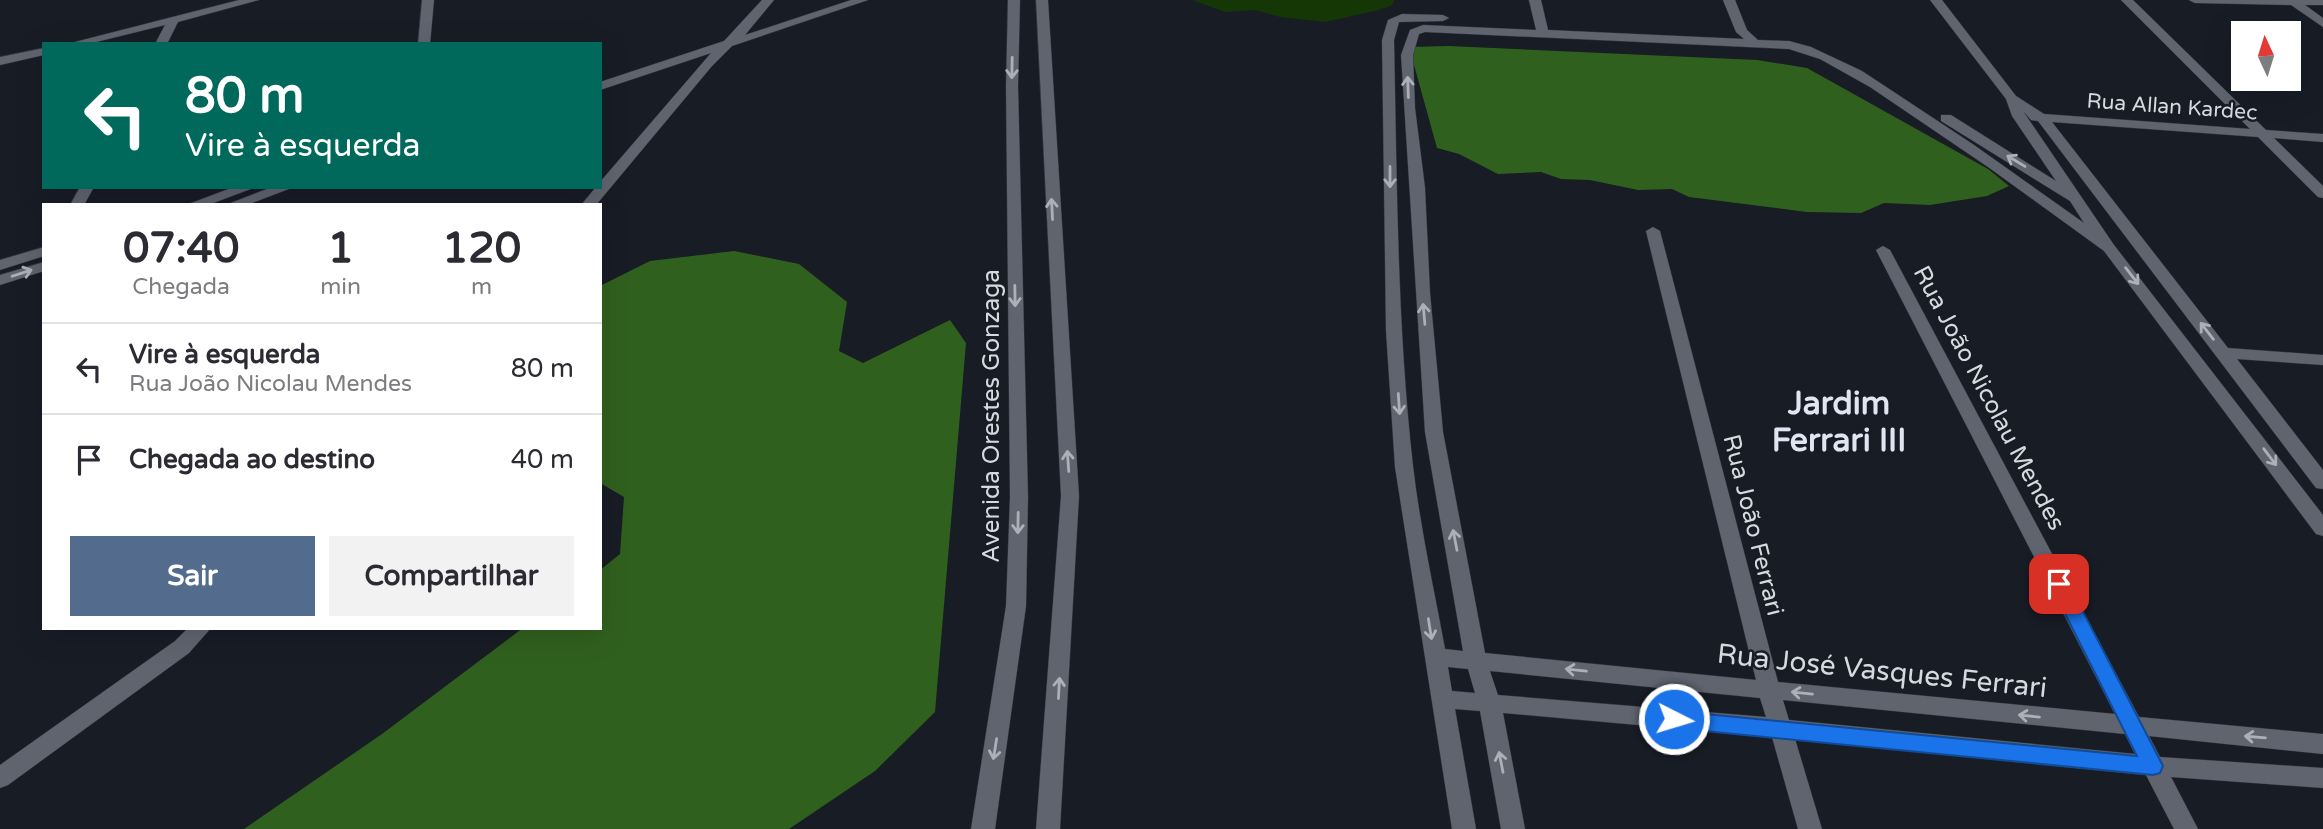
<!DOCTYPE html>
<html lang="pt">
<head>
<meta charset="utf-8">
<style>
	body { margin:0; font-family:"Varela Round",sans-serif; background:#f2f2f3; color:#2b2b33; height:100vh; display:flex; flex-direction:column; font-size:26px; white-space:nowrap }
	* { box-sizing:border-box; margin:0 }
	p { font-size:23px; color:#7c7c81 }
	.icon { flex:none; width:38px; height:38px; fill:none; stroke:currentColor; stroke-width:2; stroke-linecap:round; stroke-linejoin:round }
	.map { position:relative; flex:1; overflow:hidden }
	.drawer { position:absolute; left:42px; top:203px; width:560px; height:427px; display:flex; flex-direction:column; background:#fff; border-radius:0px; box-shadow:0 7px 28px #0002 }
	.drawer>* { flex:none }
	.banner { position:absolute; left:42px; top:42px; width:560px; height:147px; border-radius:0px; box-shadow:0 7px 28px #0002; background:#00695c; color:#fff; overflow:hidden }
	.needle { width:46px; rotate:356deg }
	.tools { position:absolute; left:2231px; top:21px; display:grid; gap:14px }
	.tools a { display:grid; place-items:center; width:70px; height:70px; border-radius:0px; background:#fff; box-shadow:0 7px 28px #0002; font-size:35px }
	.pin { position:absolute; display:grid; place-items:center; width:60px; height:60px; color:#fff; margin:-30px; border-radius:14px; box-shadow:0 4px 10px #0006 }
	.me { position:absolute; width:77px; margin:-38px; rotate:95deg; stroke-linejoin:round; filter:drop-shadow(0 0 5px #0008) }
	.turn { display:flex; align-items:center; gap:24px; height:147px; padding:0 28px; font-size:32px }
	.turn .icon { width:91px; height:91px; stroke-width:2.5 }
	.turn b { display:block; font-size:49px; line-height:60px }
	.eta { display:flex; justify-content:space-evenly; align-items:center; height:119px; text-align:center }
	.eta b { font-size:42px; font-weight:700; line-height:49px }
	.action { display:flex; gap:14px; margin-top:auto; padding:14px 28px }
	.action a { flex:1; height:80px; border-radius:0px; background:#536c8d; color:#fff; font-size:28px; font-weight:700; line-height:80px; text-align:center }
	.action a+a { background:#f2f2f3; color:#2b2b33 }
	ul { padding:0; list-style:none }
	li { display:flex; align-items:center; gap:21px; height:91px; padding:0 28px; border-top:2px solid #e1e1e2 }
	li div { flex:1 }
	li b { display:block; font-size:26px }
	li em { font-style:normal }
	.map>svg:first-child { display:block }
</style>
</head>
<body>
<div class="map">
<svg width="2323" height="829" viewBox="0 0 2323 829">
	<rect width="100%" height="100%" fill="#181c25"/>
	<path fill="#143705" d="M1192 0H1393L1394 1 1391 6 1375 11 1325 22 1280 17 1255 10 1225 12Z"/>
	<path fill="#30601e" d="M1449 46 1757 60 1807 68 1988 169 2009 186 1987 196 1930 205 1884 203 1861 213 1807 212 1689 197 1672 189 1638 190 1590 180 1561 179 1541 172 1498 174 1459 154 1437 148 1409 47Z
		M734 251 799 264 847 302 839 351 863 363 950 320 966 343 935 712 875 771 789 829H244L382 734 523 628H600V570L620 554 624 497 600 483V286L650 261Z"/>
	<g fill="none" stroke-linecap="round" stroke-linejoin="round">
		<g stroke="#32353c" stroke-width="1">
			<path id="minor" d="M239 0H259L178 22 167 44H155L165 25 88 44H67Z
				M422 0H434L430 44H418Z
				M762 0H774L745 35 851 0H868L732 46 712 66 596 205H581L596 187H600V182L711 53 600 90V82L724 41Z
				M1529 0H1541L1548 30 1744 39 1736 32 1723 0H1735L1747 30 1758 40 1789 41 1811 47 1862 71 1974 145 2084 223 2070 201 1941 121V115H1951L2056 181 2012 116 2006 99 1930 0H1942L2016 96 2044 114 2250 129 2121 0H2133L2266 130 2323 134V142L2274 138 2323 186V198L2318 197 2258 137 2052 122 2228 348 2323 355V365L2237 359 2323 470V489L2316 488 2038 121 2031 120 2023 111 2114 245 2323 515V536L2316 534 2104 251 1988 167 1870 87 1820 59 1789 49 1425 32 1419 34 1413 55 1415 108 1425 188 1430 293 1443 432 1485 653 1756 680 1646 231 1653 227 1660 231 1778 682 2115 714 1876 250 1883 246 1890 250 2139 717 2323 734V754L2149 736 2160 757 2323 768V788L2171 777 2198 829H2174L2146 775 1795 739 1822 829H1798L1772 737 1503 713 1525 829H1501L1480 711 1455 709 1476 829H1452L1395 467 1386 331 1382 40 1388 20 1402 14 1443 15 1449 18 1443 21 1399 22 1394 40C1397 182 1397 325 1413 466 1420 527 1434 589 1445 649L1463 651 1425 432 1401 55 1410 30 1423 25 1536 30ZM1448 667 1468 669 1475 693 1452 691ZM1490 671 1760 698 1766 717 1498 695ZM1783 700 2125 734 2135 754 1789 720Z
				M2189 0H2323V5H2305L2323 18V27L2291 5 2195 3Z
				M44 48V55L0 65V57Z
				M80 187H94L84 205H70Z
				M234 187H256L208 205H186Z
				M272 187H294L247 205 228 204Z
				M44 247V256L0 270V260Z
				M44 262V271L0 285V275Z
				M188 628H211L189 653 8 785 0 788V765L175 641Z"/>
		</g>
		<g stroke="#32353c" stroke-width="1">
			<path id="secondary" d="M1008 0H1020L1018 86 1028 497 1026 606 995 829H971L1006 606 1010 497 1006 86Z
				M1036 0H1048L1079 496 1060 829H1036L1061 496Z"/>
		</g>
		<use href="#minor" fill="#5f646f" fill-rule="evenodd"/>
		<use href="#secondary" fill="#5f646f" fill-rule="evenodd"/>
	</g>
	<defs><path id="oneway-shaft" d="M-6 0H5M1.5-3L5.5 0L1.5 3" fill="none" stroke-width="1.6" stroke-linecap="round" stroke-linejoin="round" transform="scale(1.75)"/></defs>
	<g stroke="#acb0b8">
		<use href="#oneway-shaft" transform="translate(1012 68) rotate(91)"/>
		<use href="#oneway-shaft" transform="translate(1408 87) rotate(-92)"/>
		<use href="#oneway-shaft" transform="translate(2016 161) rotate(-149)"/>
		<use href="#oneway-shaft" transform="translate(1390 177) rotate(90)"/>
		<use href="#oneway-shaft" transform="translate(1052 209) rotate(-93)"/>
		<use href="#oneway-shaft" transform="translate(22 273) rotate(-18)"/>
		<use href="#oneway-shaft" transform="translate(2132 276) rotate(52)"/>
		<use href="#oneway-shaft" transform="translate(1015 296) rotate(89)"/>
		<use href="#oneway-shaft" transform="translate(1424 314) rotate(-95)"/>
		<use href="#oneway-shaft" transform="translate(2207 331) rotate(-128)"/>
		<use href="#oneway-shaft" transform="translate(1399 404) rotate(86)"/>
		<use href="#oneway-shaft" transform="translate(2270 457) rotate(53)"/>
		<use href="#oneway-shaft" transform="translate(1068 461) rotate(-94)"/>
		<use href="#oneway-shaft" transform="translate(1018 523) rotate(91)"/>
		<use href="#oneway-shaft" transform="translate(1455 540) rotate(-101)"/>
		<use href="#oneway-shaft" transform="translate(1430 629) rotate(81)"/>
		<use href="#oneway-shaft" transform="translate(1576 670) rotate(-174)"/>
		<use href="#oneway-shaft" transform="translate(1059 688) rotate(-87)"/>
		<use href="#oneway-shaft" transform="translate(1802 693) rotate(-174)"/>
		<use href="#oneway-shaft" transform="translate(2029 716) rotate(-174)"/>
		<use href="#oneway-shaft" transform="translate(2255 737) rotate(-175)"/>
		<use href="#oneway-shaft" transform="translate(995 749) rotate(99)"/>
		<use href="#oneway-shaft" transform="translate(1501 762) rotate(-101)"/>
	</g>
	<path fill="#1a73e8" stroke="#114b97" stroke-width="2" d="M2059 577 2066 579 2160 760 2163 766 2160 773 2153 775 1674 728 1667 725 1664 719 1667 713 1674 711 2137 756 2050 584 2053 579Z"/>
	<g text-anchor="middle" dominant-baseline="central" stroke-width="5" stroke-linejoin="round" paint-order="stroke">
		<g font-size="21" fill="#d6d9df" stroke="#181c25">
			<text transform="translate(2172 107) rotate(4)">Rua Allan Kardec</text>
		</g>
		<g font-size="24" fill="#d6d9df" stroke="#181c25">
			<text transform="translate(1989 398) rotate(62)">Rua João Nicolau Mendes</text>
			<text transform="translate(991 416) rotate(-90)">Avenida Orestes Gonzaga</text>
			<text transform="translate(1753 525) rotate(76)">Rua João Ferrari</text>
		</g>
		<g font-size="28" fill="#d6d9df" stroke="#181c25">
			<text transform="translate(1882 671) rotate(6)">Rua José Vasques Ferrari</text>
		</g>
		<g font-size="32" font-weight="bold" fill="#dfe5f1" stroke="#181c25">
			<text x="1839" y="404">Jardim<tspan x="1839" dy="37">Ferrari III</tspan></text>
		</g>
	</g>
</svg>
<div class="tools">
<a><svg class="needle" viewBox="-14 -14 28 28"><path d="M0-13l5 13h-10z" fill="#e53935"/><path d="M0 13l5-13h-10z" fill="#7c7c81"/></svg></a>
</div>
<div class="pin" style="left:2059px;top:584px;background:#d93025"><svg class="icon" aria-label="arrive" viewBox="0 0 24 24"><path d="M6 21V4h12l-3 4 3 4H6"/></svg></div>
<svg class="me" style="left:1674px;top:719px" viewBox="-20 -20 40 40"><circle r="17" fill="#1a73e8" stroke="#fff" stroke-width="3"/><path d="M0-11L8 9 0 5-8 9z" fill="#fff"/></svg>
<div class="banner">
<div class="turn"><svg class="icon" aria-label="left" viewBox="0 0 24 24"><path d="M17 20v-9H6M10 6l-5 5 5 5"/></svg><div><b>80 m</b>Vire à esquerda</div></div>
</div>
<section class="drawer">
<div class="eta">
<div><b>07:40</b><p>Chegada</p></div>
<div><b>1</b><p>min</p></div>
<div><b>120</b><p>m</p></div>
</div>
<ul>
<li><svg class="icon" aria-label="left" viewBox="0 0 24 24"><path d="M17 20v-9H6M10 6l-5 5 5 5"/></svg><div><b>Vire à esquerda</b><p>Rua João Nicolau Mendes</p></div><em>80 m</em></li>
<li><svg class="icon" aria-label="arrive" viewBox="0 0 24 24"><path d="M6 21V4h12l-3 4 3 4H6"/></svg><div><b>Chegada ao destino</b></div><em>40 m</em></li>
</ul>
<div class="action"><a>Sair</a><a>Compartilhar</a></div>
</section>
</div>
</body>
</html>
